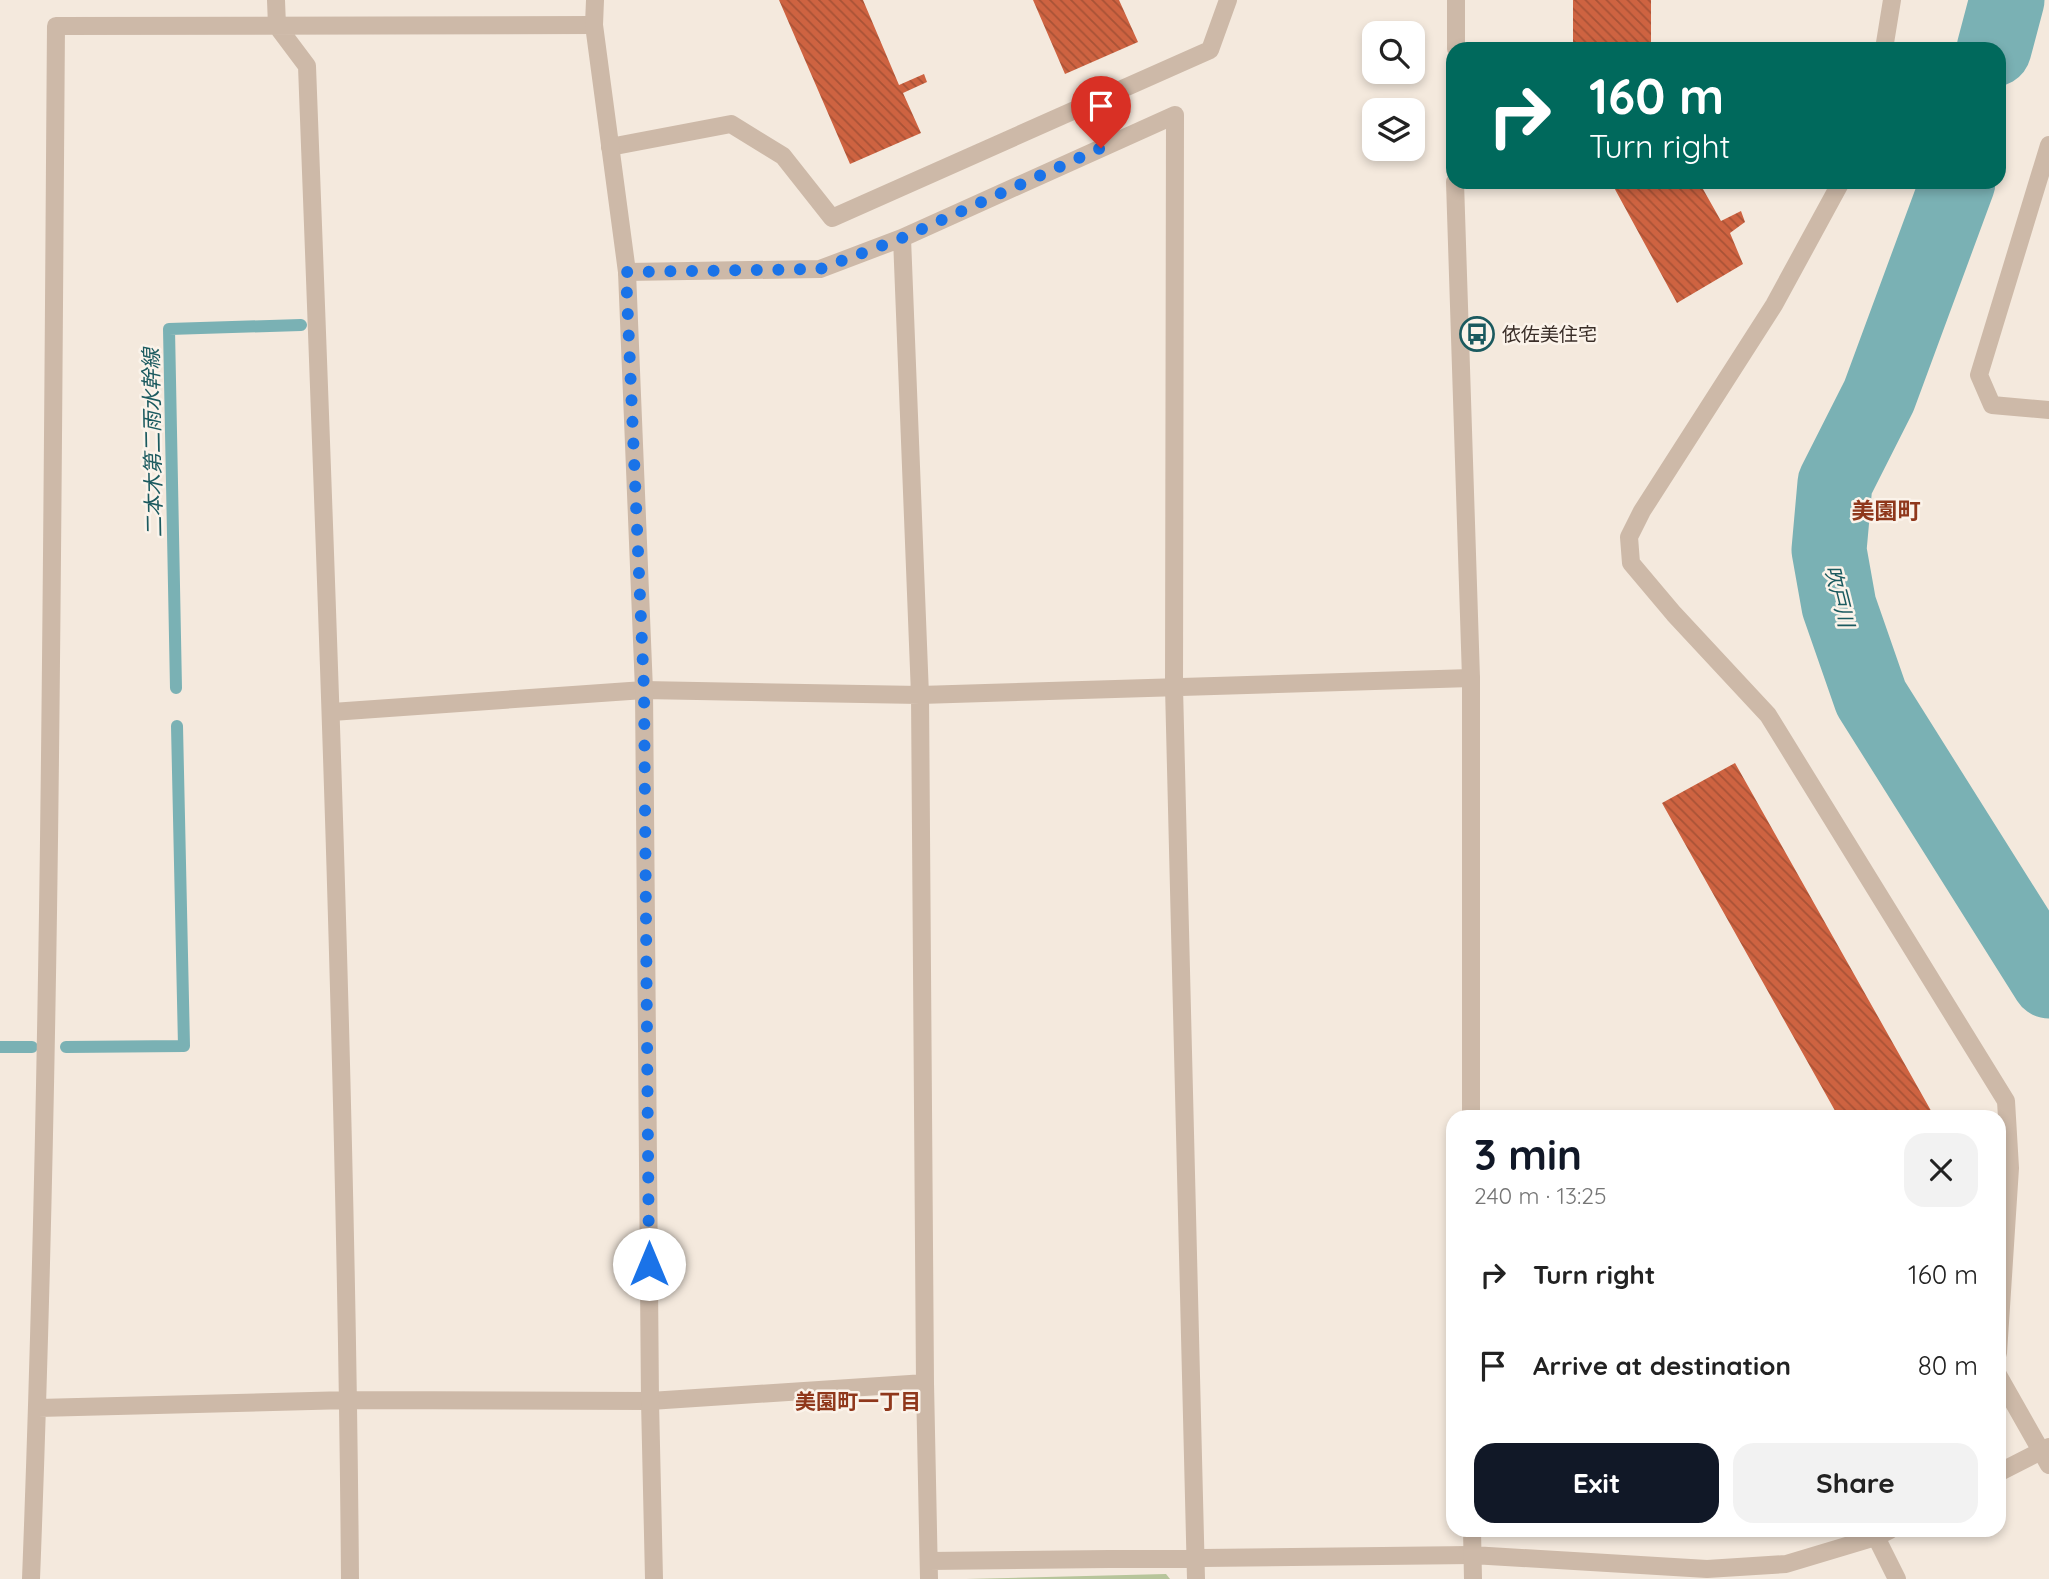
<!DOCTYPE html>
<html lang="en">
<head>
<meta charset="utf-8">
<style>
	body { margin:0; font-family:Quicksand,"Noto Sans JP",sans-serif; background:#f2f2f2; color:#222; height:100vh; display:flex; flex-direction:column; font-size:26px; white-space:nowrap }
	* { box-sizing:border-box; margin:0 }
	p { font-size:23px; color:#767676 }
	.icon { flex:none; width:38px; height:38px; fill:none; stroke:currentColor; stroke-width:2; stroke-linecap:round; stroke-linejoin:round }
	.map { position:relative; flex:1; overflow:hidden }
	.panel { position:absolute; left:1446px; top:1110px; width:560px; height:427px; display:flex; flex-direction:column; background:#fff; border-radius:21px; box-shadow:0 4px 10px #0003 }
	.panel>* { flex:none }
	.guide { position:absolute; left:1446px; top:42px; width:560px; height:147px; border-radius:21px; box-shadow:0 4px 10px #0003; background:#00695c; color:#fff; overflow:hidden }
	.tools { position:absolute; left:1362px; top:21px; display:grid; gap:14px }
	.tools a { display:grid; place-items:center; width:63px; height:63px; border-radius:14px; background:#fff; box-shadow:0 4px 10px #0003; font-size:35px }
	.pin { position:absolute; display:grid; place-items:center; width:60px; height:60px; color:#fff; margin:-72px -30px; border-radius:50% 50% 50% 0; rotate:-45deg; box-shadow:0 0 7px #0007 }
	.pin .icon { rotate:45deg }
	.me { position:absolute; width:77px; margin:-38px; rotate:0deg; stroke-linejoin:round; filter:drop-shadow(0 0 5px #0008) }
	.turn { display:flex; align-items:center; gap:24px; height:147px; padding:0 28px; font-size:32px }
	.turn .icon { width:91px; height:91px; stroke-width:2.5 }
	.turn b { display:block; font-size:49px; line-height:60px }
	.round { display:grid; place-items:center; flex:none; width:74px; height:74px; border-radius:21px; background:#f2f2f2 }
	.head { display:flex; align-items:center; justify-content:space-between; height:119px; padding:0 28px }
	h1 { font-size:42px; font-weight:700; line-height:52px; color:#111827 }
	.button { display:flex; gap:14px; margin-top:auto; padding:14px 28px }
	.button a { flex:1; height:80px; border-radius:21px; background:#111827; color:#fff; font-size:28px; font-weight:700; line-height:80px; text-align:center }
	.button a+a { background:#f2f2f2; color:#222 }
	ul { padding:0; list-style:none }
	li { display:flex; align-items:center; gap:21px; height:91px; padding:0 28px }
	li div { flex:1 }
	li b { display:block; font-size:26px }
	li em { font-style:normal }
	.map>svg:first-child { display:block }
</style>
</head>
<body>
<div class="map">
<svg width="2049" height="1579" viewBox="0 0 2049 1579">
	<defs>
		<pattern id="building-back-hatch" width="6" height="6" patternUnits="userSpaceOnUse" patternTransform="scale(1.75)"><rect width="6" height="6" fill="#ce6341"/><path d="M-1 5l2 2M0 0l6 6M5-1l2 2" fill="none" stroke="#a85236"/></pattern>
	</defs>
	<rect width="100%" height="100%" fill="#f4e9dd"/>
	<path fill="#b7c59b" d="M1166 1574 1170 1579H966Z"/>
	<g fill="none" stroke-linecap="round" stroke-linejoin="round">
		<path stroke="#7ab1b4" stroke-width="12" d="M176 688 169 329 301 325
			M0 1047H32
			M66 1047 184 1046 177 726"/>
		<path stroke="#7ab1b4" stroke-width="75" d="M1994 49 2007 0
			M1958 182 1879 396 1835 483 1829 550 1839 606 1871 698 2049 981"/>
	</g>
	<path fill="url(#building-back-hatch)" d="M779 0H863L899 85 924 74 927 82 903 93 921 133 850 164Z
		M1033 0H1119L1138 42 1065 74Z
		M1573 0H1651V49H1573Z
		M1611 182H1699L1721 221 1741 211 1745 222 1730 233 1743 264 1677 303Z
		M1735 763 1934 1116H1838L1662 803Z"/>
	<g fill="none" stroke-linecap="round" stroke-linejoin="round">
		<path stroke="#cdb9a8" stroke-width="18" d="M276 0 277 26 307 66C326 570 346 1075 350 1579
			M1884 49 1892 0
			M2049 145 1979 375 1992 405 2049 410
			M610 147 731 124 783 156 832 218 1210 50 1228 0
			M1841 182 1774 305 1642 511 1629 537 1631 563 1674 614 1768 715 2006 1101 2010 1168 1998 1353
			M627 272 820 269 902 238
			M332 712 644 690 920 695 1471 678
			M1998 1375 2049 1465
			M38 1408 349 1400 650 1401 925 1383
			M1876 1537 1897 1579
			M929 1561 1472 1555
			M31 1579C51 1062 52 544 56 26L594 25
			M929 1579 925 1383 920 695 902 238 1175 115 1174 687 1196 1579"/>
		<path stroke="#cdb9a8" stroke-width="18" d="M595 0 594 25 627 272 644 690 650 1401 654 1579
			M1456 49V0
			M1455 182 1471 678V1116
			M1998 1473 2049 1447
			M1472 1530 1473 1579
			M1472 1555 1707 1569 1786 1564 1876 1537 1890 1530"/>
	</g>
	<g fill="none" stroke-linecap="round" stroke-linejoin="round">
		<path stroke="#1a73e8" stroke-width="12" stroke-dasharray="0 21.6" d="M649 1264 644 690 626 272 820 269 902 238 1101 148"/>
	</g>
	<defs>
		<g id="bus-ring" transform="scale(1.75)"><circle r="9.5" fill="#fbf3ea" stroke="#1b5a5f" stroke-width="1.5"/><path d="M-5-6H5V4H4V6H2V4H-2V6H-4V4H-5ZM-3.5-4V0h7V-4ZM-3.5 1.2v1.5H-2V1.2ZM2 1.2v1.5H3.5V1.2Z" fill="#1b5a5f"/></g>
	</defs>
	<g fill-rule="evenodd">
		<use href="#bus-ring" x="1477" y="334"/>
	</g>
	<g text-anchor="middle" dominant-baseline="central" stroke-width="5" stroke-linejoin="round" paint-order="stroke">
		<g font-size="19" fill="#3a2e28" stroke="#fbf3ea" text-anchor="start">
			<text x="1502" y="334">依佐美住宅</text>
		</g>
		<g font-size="21" font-style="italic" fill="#1b5a5f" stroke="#fbf3ea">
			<text transform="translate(152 443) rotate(-91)">二本木第二雨水幹線</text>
			<text transform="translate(1840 596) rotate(76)">吹戸川</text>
		</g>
		<g font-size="21" font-weight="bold" fill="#8f371b" stroke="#fbf3ea">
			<text x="858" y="1401">美園町一丁目</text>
		</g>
		<g font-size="23" font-weight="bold" fill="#8f371b" stroke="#fbf3ea">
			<text x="1886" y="510">美園町</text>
		</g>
	</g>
</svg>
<div class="tools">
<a><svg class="icon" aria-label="search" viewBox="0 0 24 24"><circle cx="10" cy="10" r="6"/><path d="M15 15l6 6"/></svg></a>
<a><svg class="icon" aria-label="layers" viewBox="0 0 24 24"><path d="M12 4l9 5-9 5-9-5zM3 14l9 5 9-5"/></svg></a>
</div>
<div class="pin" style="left:1101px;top:148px;background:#d93025"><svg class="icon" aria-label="arrive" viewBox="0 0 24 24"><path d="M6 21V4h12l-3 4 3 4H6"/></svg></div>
<svg class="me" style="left:649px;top:1264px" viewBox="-20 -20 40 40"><circle r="19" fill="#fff"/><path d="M0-13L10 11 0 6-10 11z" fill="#1a73e8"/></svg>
<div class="guide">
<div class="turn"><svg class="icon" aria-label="right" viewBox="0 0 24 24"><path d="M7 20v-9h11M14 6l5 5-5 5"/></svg><div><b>160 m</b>Turn right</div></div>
</div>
<section class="panel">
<div class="head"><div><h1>3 min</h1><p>240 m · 13:25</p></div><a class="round"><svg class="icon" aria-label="close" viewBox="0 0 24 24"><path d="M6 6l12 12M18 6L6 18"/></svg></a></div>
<ul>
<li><svg class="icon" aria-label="right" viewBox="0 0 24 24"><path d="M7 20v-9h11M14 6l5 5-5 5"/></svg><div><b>Turn right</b></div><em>160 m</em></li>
<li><svg class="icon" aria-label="arrive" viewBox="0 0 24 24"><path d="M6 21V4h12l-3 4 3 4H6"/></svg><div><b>Arrive at destination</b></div><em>80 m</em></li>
</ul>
<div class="button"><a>Exit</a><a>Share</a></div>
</section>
</div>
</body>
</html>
